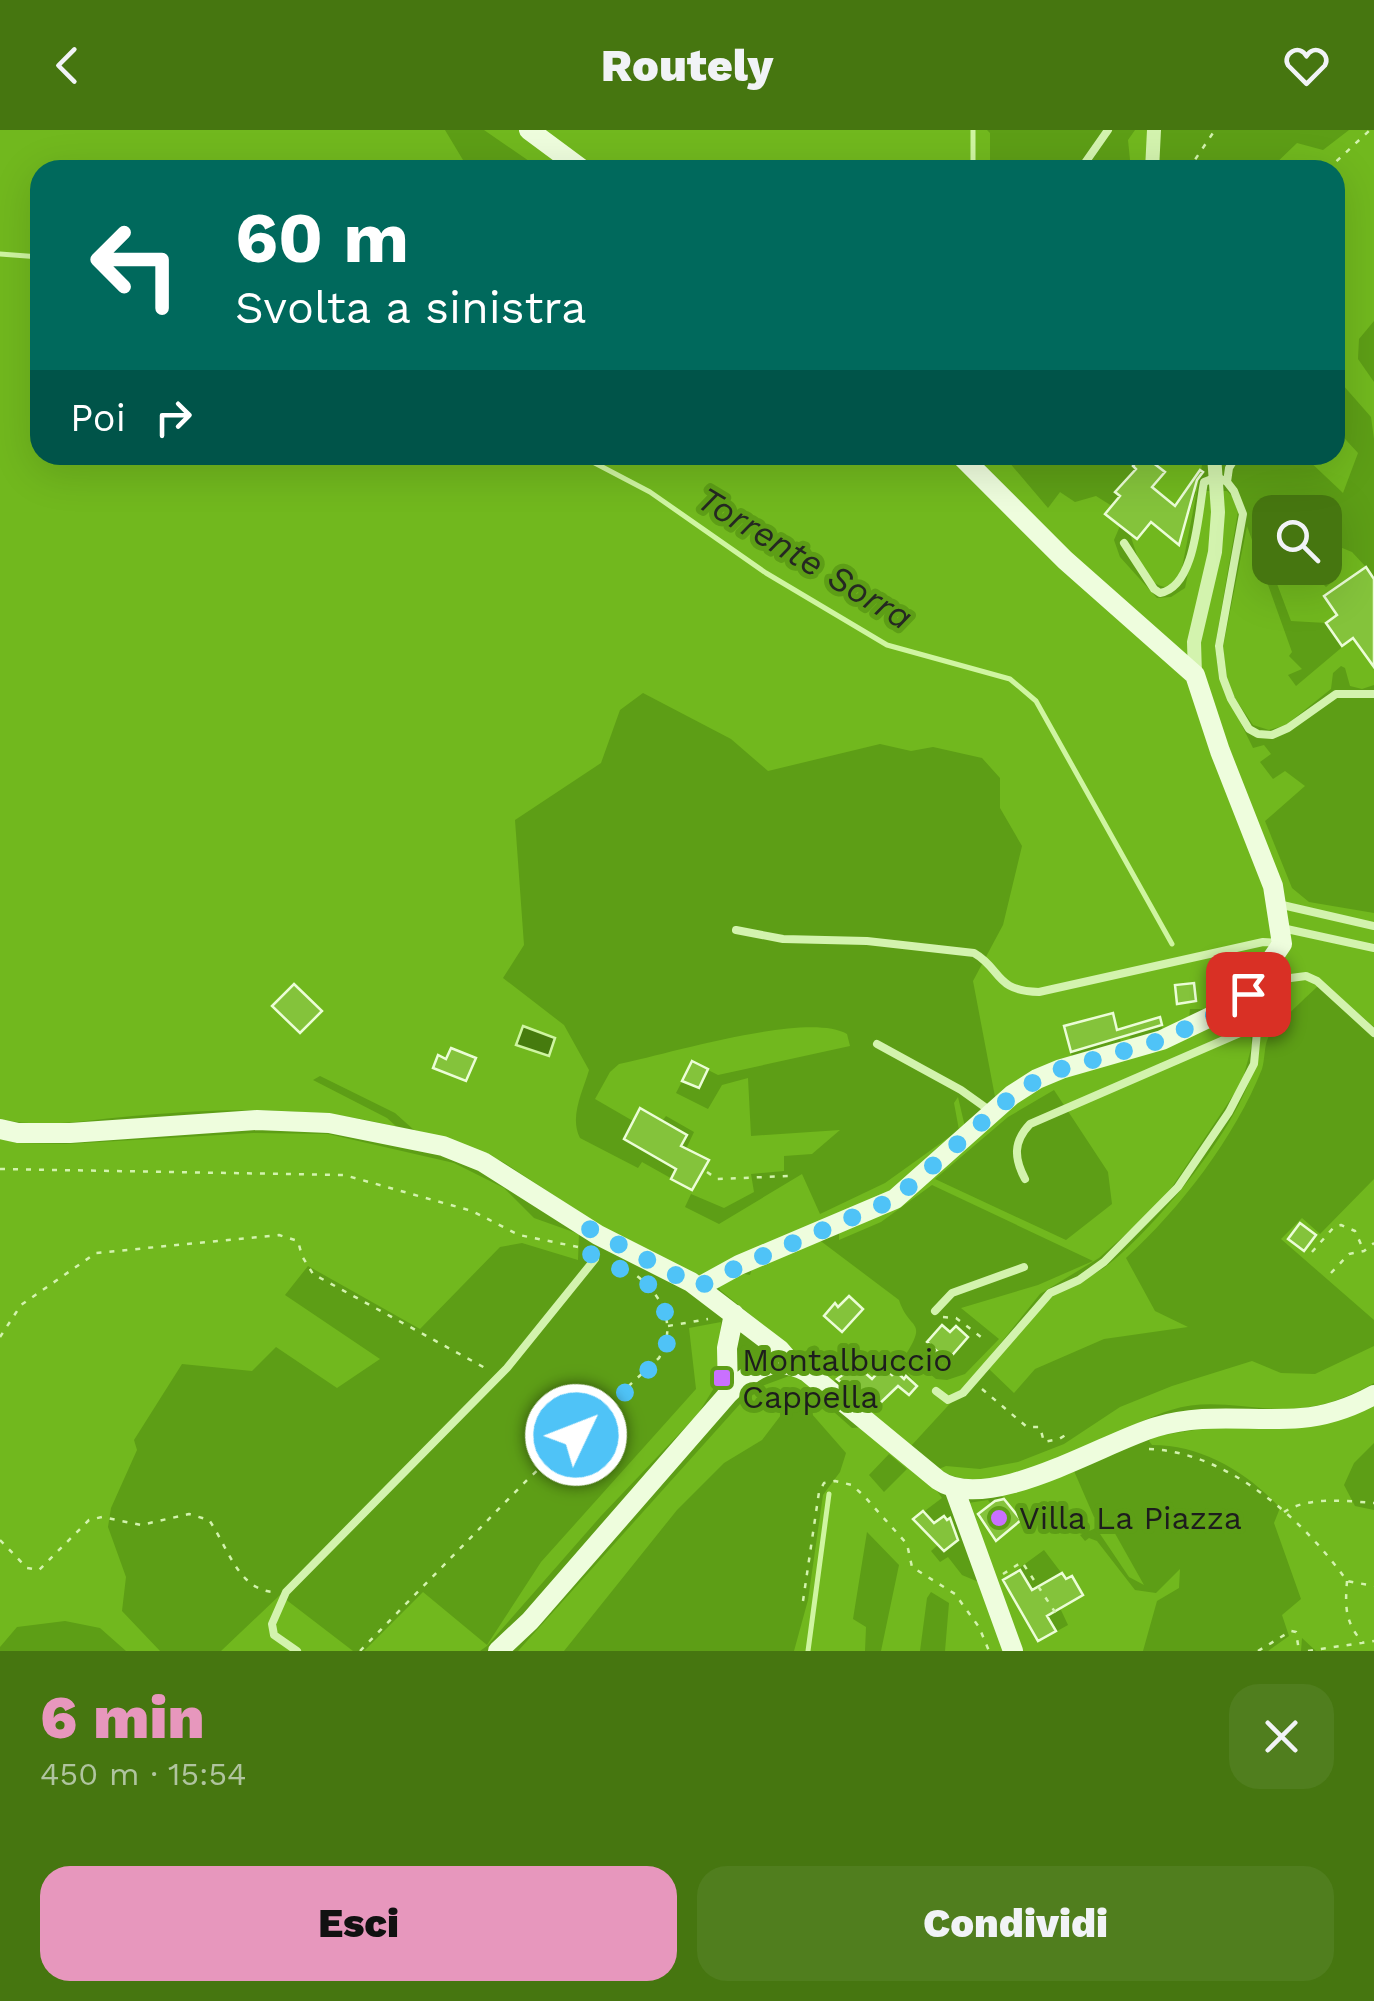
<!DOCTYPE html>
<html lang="it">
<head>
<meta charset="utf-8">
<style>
	body { margin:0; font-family:"Work Sans",sans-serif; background:#507e1e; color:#f1f3f6; height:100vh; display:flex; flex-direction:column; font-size:38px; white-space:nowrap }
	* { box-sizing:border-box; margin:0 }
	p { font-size:32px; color:#b0c49f }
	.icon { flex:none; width:55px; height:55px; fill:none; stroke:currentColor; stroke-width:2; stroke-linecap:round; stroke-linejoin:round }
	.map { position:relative; height:1521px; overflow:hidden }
	.drawer { display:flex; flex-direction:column; background:#467610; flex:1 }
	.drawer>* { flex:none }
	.banner { position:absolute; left:30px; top:30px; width:1315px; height:305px; border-radius:30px; box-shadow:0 10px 40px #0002; background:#00695c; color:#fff; overflow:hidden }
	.controls { position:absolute; left:1252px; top:365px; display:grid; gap:20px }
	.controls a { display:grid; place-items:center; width:90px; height:90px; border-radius:20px; background:#467610; box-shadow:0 10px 40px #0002; font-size:50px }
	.pin { position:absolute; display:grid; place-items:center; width:85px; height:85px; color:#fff; margin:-42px; border-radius:20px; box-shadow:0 5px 15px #0006 }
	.me { position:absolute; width:110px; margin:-55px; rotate:47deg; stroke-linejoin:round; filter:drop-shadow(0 0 8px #0008) }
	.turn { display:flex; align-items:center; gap:35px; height:210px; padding:0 40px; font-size:45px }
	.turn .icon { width:130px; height:130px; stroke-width:2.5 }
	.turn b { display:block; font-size:70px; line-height:85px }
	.then { display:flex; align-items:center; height:95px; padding:0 40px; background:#0003; gap:20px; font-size:38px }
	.round { display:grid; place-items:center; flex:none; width:105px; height:105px; border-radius:30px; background:#507e1e }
	.summary { display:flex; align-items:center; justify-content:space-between; height:170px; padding:0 40px }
	h1 { font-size:60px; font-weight:800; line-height:75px; color:#e797bd }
	.action { display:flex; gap:20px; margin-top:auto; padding:20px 40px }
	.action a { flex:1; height:115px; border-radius:30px; background:#e797bd; color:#111; font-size:40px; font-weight:800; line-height:115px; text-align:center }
	.action a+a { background:#507e1e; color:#f1f3f6 }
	header { display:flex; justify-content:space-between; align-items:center; height:130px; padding:0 40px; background:#467610; font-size:45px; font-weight:800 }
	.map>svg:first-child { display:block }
</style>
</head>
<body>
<header><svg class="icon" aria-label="back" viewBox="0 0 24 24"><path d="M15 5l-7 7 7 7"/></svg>Routely<svg class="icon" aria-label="heart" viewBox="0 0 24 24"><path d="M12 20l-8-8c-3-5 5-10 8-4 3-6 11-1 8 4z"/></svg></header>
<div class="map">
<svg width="1374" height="1521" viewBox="0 0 1374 1521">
	<rect width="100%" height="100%" fill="#5d9e16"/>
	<path fill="#71b81e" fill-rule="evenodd" d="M0 0H445L469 40H40V325H1003L1048 378 1060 362 1075 372 1096 366 1112 376 1106 384 1120 396 1114 410 1120 427 1157 468 1171 467 1185 458 1205 361H1227L1232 366 1238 382 1215 516 1219 549 1253 618 1264 615 1271 624 1260 632 1273 649 1285 641 1305 656 1265 691 1292 758 1309 772 1374 783V897L1322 852C1310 864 1275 895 1268 908 1264 917 1265 929 1262 939 1235 1007 1180 1079 1126 1128L1155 1181 1188 1197 1104 1209 1035 1239 1014 1263 989 1239C1009 1216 1028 1190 1050 1169 1062 1157 1092 1148 1109 1134 1160 1094 1313 921 1242 859L1215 879H1190L1189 890 1163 900 1159 887 1127 897 1131 910 1121 912 1113 884 1065 895 1072 927 996 972 973 851 1003 795 1022 716 1000 678V648L982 628 933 617 911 621 880 614 768 641 731 609 643 563 620 580 601 633 515 690 524 815 503 848 564 895 589 940C583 961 569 987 580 1008L638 1038 642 1032 692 1060 708 1030 686 1019 694 1002 666 986 663 990 640 978 633 991 595 969 610 942 619 934C668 924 807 881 847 904L850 916 718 945 692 932 676 963 708 979 722 955 748 948 751 1006 840 1000 812 1024 784 1026V1041L751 1044 754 1062 724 1078 691 1064 685 1077 719 1094 802 1044 820 1084 885 1053 959 1000 954 973 958 967 965 997 893 1066 701 1147 607 1100 503 1032 459 1012 414 1000 395 983 320 946 313 950 387 988 397 997C321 976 224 978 145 985 98 988 47 1000 0 989Z
		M484 0H987L990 3V40H542Z
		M1135 0H1150L1146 40H1131L1128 10Z
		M1349 0H1374V191L1359 209 1358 229 1374 252V309L1371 287 1335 246V40H1269L1297 13 1323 20Z
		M1335 298 1358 323 1343 363 1305 327 1335 325Z
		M1144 325H1204L1181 443 1169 457C1144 458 1137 424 1130 404L1137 409 1144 386 1179 414 1196 362 1188 357 1175 376 1134 342H1164Z
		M1247 396 1292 522 1289 526 1302 539 1288 545 1296 556 1353 508 1374 525V555L1362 559 1350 556 1345 538 1341 536 1333 543 1331 559 1286 595 1269 600 1253 595 1234 567 1227 548 1223 517Z
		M1325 411 1352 422 1366 437 1325 466 1337 485 1326 493 1291 491 1271 438H1306L1326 457 1332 452 1319 438H1325Z
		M1245 876 1252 915 1242 952 1172 1057 1142 1090 1099 1128 1040 1164 968 1254 911 1316 870 1283 898 1256 909 1265 917 1256 904 1238 908 1231 904 1227 897 1233 892 1230 872 1249 855 1235 833 1252 720 1160 719 1157 740 1143 750 1145 753 1136 818 1109 899 1170C909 1201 928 1189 906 1224L936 1249 947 1250 965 1244 999 1209 961 1178 1038 1155 1093 1131 932 1055 881 1092 839 1110V1102L1043 953ZM1054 960 1108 1042 1112 1074 1066 1110 935 1049 1008 987Z
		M253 1003 328 1004 454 1033 504 1058 534 1088 579 1104 578 1130 522 1113 500 1117 420 1199 308 1136 285 1165 380 1229 337 1258 276 1217 252 1241 182 1234 134 1310 137 1320 111 1378 108 1397 126 1447 122 1481 160 1521H126L100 1498 65 1491 17 1497 0 1517V1008L16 1013 66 1014Z
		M1374 1049V1190L1281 1109 1302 1088 1320 1104Z
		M721 1192 717 1253 698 1284 601 1386 487 1516 480 1521H364L423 1462 487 1515 541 1432 696 1259 689 1198Z
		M1374 1216V1253C1353 1265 1326 1276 1301 1278 1257 1283 1214 1266 1171 1280 1110 1299 999 1379 939 1339L946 1336 980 1339 1018 1332 1064 1314 1120 1277 1172 1256 1252 1231 1281 1243 1315 1244Z
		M789 1246 796 1247 822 1265 825 1274 852 1298 864 1297 933 1355 942 1368 914 1389 938 1415 931 1421 940 1432 948 1427 962 1445 981 1453 1005 1521H945L949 1473 931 1462 927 1468 920 1521H881L899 1435 867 1402 853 1489 866 1497 865 1521H794L808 1470 823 1365 840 1342 846 1323 804 1275 791 1272 762 1310 724 1333 677 1380 564 1521H518L740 1274 762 1256ZM889 1324 907 1339 884 1362 869 1345Z
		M1374 1275V1313L1354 1333 1344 1355 1355 1376 1374 1380V1521H1316L1302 1508 1301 1521H1268L1289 1506 1282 1485 1301 1469 1274 1393 1280 1378C1247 1342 1202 1315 1152 1315L1149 1311 1153 1307C1179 1302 1204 1298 1230 1297 1283 1295 1325 1300 1374 1275Z
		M1074 1341 1094 1387 1108 1391 1144 1455 1129 1447 1096 1398 1080 1405 1085 1411 1089 1408 1097 1411 1135 1460 1156 1463 1180 1439 1179 1458 1157 1471 1143 1521H1021L968 1373 988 1370 991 1374 977 1386 997 1410 1021 1390 998 1362ZM1044 1420 1066 1449 1072 1447 1082 1465 1060 1478 1068 1495 1039 1511 1003 1450Z
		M280 1465 353 1521H221Z"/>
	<path fill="#467b0e" stroke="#cff5a1" stroke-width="2.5" d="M523 896 555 908 549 926 516 915Z"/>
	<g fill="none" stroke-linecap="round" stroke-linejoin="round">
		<path stroke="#cff5a1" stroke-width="5" d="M973 0V40
			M0 124 40 127
			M570 325 589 330 650 362 766 443 887 515 1010 549 1036 571 1172 814
			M808 1521 829 1364"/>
	</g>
	<path fill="#84c33b" stroke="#ebfdd6" stroke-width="2.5" d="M1143 325 1165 342 1152 357 1175 376 1200 340 1203 342 1197 350 1179 415 1151 392 1137 409 1105 384 1120 366 1115 362 1136 339 1133 336Z
		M1366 437 1374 449V537L1353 508 1342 516 1326 493 1337 485 1324 466Z
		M1194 853 1196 871 1177 874 1175 855Z
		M294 854 322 881 300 903 272 876Z
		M1113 883 1117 900 1160 887 1162 895 1071 922 1064 896Z
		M451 918 476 928 466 951 433 938 438 925 446 929Z
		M692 931 708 939 699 958 682 951Z
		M640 978 687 1005 681 1016 709 1030 692 1060 671 1049 676 1039 624 1009Z
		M1300 1093 1316 1105 1304 1121 1288 1109Z
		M849 1166 863 1179 842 1202 824 1186 835 1173 838 1177Z
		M942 1195 950 1202 956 1196 968 1207 941 1238 930 1229 937 1221 927 1212Z
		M856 1235 872 1249 883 1237 892 1245 896 1241 904 1249 906 1246 917 1256 909 1265 898 1256 874 1279 837 1249Z
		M1004 1369 1021 1390 996 1411 978 1384 995 1371Z
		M923 1381 934 1393 944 1386 947 1390 950 1388 958 1410 944 1421 913 1389Z
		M1020 1440 1032 1460 1062 1443 1066 1449 1072 1446 1083 1465 1047 1486 1056 1501 1038 1511 1003 1450Z"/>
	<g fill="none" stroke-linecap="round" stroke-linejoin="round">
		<path stroke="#d3f3ae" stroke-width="2.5" stroke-dasharray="5 8" stroke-linecap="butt" d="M1188 40 1215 0
			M1327 40 1370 0
			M0 1039 344 1045 472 1081 519 1105 583 1118
			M707 1042 717 1049 789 1046
			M1312 1122 1334 1097 1341 1095 1355 1101 1364 1121
			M1331 1143 1349 1124 1364 1121 1374 1113
			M943 1187 956 1188 981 1207
			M668 1196 708 1189
			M0 1207 21 1175 96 1123 279 1105 298 1111 302 1126 313 1144 487 1239
			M982 1259 1027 1297H1040L1044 1312 1059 1309 1069 1303
			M1149 1319C1228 1322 1304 1390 1347 1451L1374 1456
			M1284 1382C1309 1366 1345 1371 1374 1373
			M0 1410 27 1438 39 1440 89 1390 102 1387 141 1395 189 1384 209 1390C228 1417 238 1460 274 1462
			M1003 1444 1022 1432 1059 1488
			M1347 1451C1345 1478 1345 1492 1363 1513
			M803 1471 819 1362 824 1353 835 1351 852 1355 864 1366 907 1414 912 1437 955 1464 979 1497 989 1521
			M360 1521 527 1350 659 1228C677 1197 664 1167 637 1146
			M1258 1521 1291 1501 1296 1502 1299 1521
			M1308 1521 1374 1511"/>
		<path stroke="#d3f3ae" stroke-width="8" d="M1080 40 1108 0
			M1227 352 1229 338 1237 325
			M1124 413 1154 459 1160 463C1196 457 1198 382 1204 352L1217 347 1227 352 1234 361 1243 384 1219 516 1223 548 1231 569 1249 599 1258 604 1272 605 1288 598 1336 564H1374
			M1278 774 1374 796
			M1282 798 1374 818
			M736 800 783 809 867 811 974 823C1002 839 994 861 1039 862L1263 812 1278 813
			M1253 881C1276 882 1273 865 1283 849L1306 846 1317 851 1374 903
			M877 914 961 960 989 980
			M1025 1049C1014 1028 1013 1012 1030 994L1256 896
			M935 1181 952 1163 1024 1137
			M936 1261 948 1270 963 1263 1050 1163 1079 1150 1104 1132 1178 1057 1229 982 1254 934 1257 902 1249 868
			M297 1521 274 1505 272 1494 286 1462 507 1238 595 1129"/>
		<path stroke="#d3f3ae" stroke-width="14" d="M1152 40 1154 0
			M1195 545 1194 512 1215 422 1218 382 1214 325"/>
		<path stroke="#eefddd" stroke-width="20" d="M529 0 583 40
			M0 999 18 1003H70L257 990 329 993 443 1016 483 1032 598 1105 691 1152 780 1220 793 1235
			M699 1157 739 1135 895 1069 1012 965 1037 949 1061 939 1162 910 1229 878 1248 864 1282 814 1273 756 1220 621 1195 545 1065 430 960 325
			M728 1264 727 1218 734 1184
			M954 1358 1013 1521
			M498 1521 530 1491 728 1264C752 1240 773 1223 807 1242L938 1350C988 1385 1104 1312 1156 1297 1205 1282 1251 1292 1301 1288 1326 1286 1352 1277 1374 1265"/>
	</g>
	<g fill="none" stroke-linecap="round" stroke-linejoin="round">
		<path stroke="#4fc3f7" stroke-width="18" stroke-dasharray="0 32.4" d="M576 1305C598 1285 659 1238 667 1213 673 1195 662 1169 650 1156 630 1137 603 1138 584 1118L588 1098 698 1157 740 1136 895 1069 1012 966 1037 950 1061 939 1162 910 1229 878 1248 864"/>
	</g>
	<g fill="#c970ff" stroke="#5d9e16" stroke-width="4">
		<rect x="712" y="1238" width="20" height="20" rx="5"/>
		<circle cx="999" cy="1388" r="10"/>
	</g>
	<g text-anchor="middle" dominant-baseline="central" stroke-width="10" stroke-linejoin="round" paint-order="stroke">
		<g font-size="32" fill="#1d1d1d" stroke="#5d9e16" text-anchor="start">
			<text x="742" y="1230">Montalbuccio<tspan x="742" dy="37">Cappella</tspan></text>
			<text x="1019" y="1388">Villa La Piazza</text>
		</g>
		<g font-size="35" font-style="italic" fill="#252822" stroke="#5d9e16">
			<text transform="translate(805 428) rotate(31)">Torrente Sorra</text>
		</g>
	</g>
</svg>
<div class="controls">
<a><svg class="icon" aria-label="search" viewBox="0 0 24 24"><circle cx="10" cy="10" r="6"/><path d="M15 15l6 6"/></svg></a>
</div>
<div class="pin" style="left:1248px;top:864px;background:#d93025"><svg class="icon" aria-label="arrive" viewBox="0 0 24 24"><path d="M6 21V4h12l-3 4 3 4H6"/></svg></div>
<svg class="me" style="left:576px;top:1305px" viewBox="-20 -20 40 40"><circle r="17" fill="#4fc3f7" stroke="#fff" stroke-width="3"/><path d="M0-11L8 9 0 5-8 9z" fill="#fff"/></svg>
<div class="banner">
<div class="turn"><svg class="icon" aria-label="left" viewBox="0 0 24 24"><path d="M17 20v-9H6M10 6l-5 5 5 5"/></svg><div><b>60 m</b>Svolta a sinistra</div></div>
<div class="then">Poi<svg class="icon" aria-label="right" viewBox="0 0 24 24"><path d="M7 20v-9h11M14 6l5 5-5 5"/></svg></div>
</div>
</div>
<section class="drawer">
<div class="summary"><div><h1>6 min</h1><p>450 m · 15:54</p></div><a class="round"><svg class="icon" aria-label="close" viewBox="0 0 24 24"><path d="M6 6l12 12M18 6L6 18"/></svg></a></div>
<div class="action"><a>Esci</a><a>Condividi</a></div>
</section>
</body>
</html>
